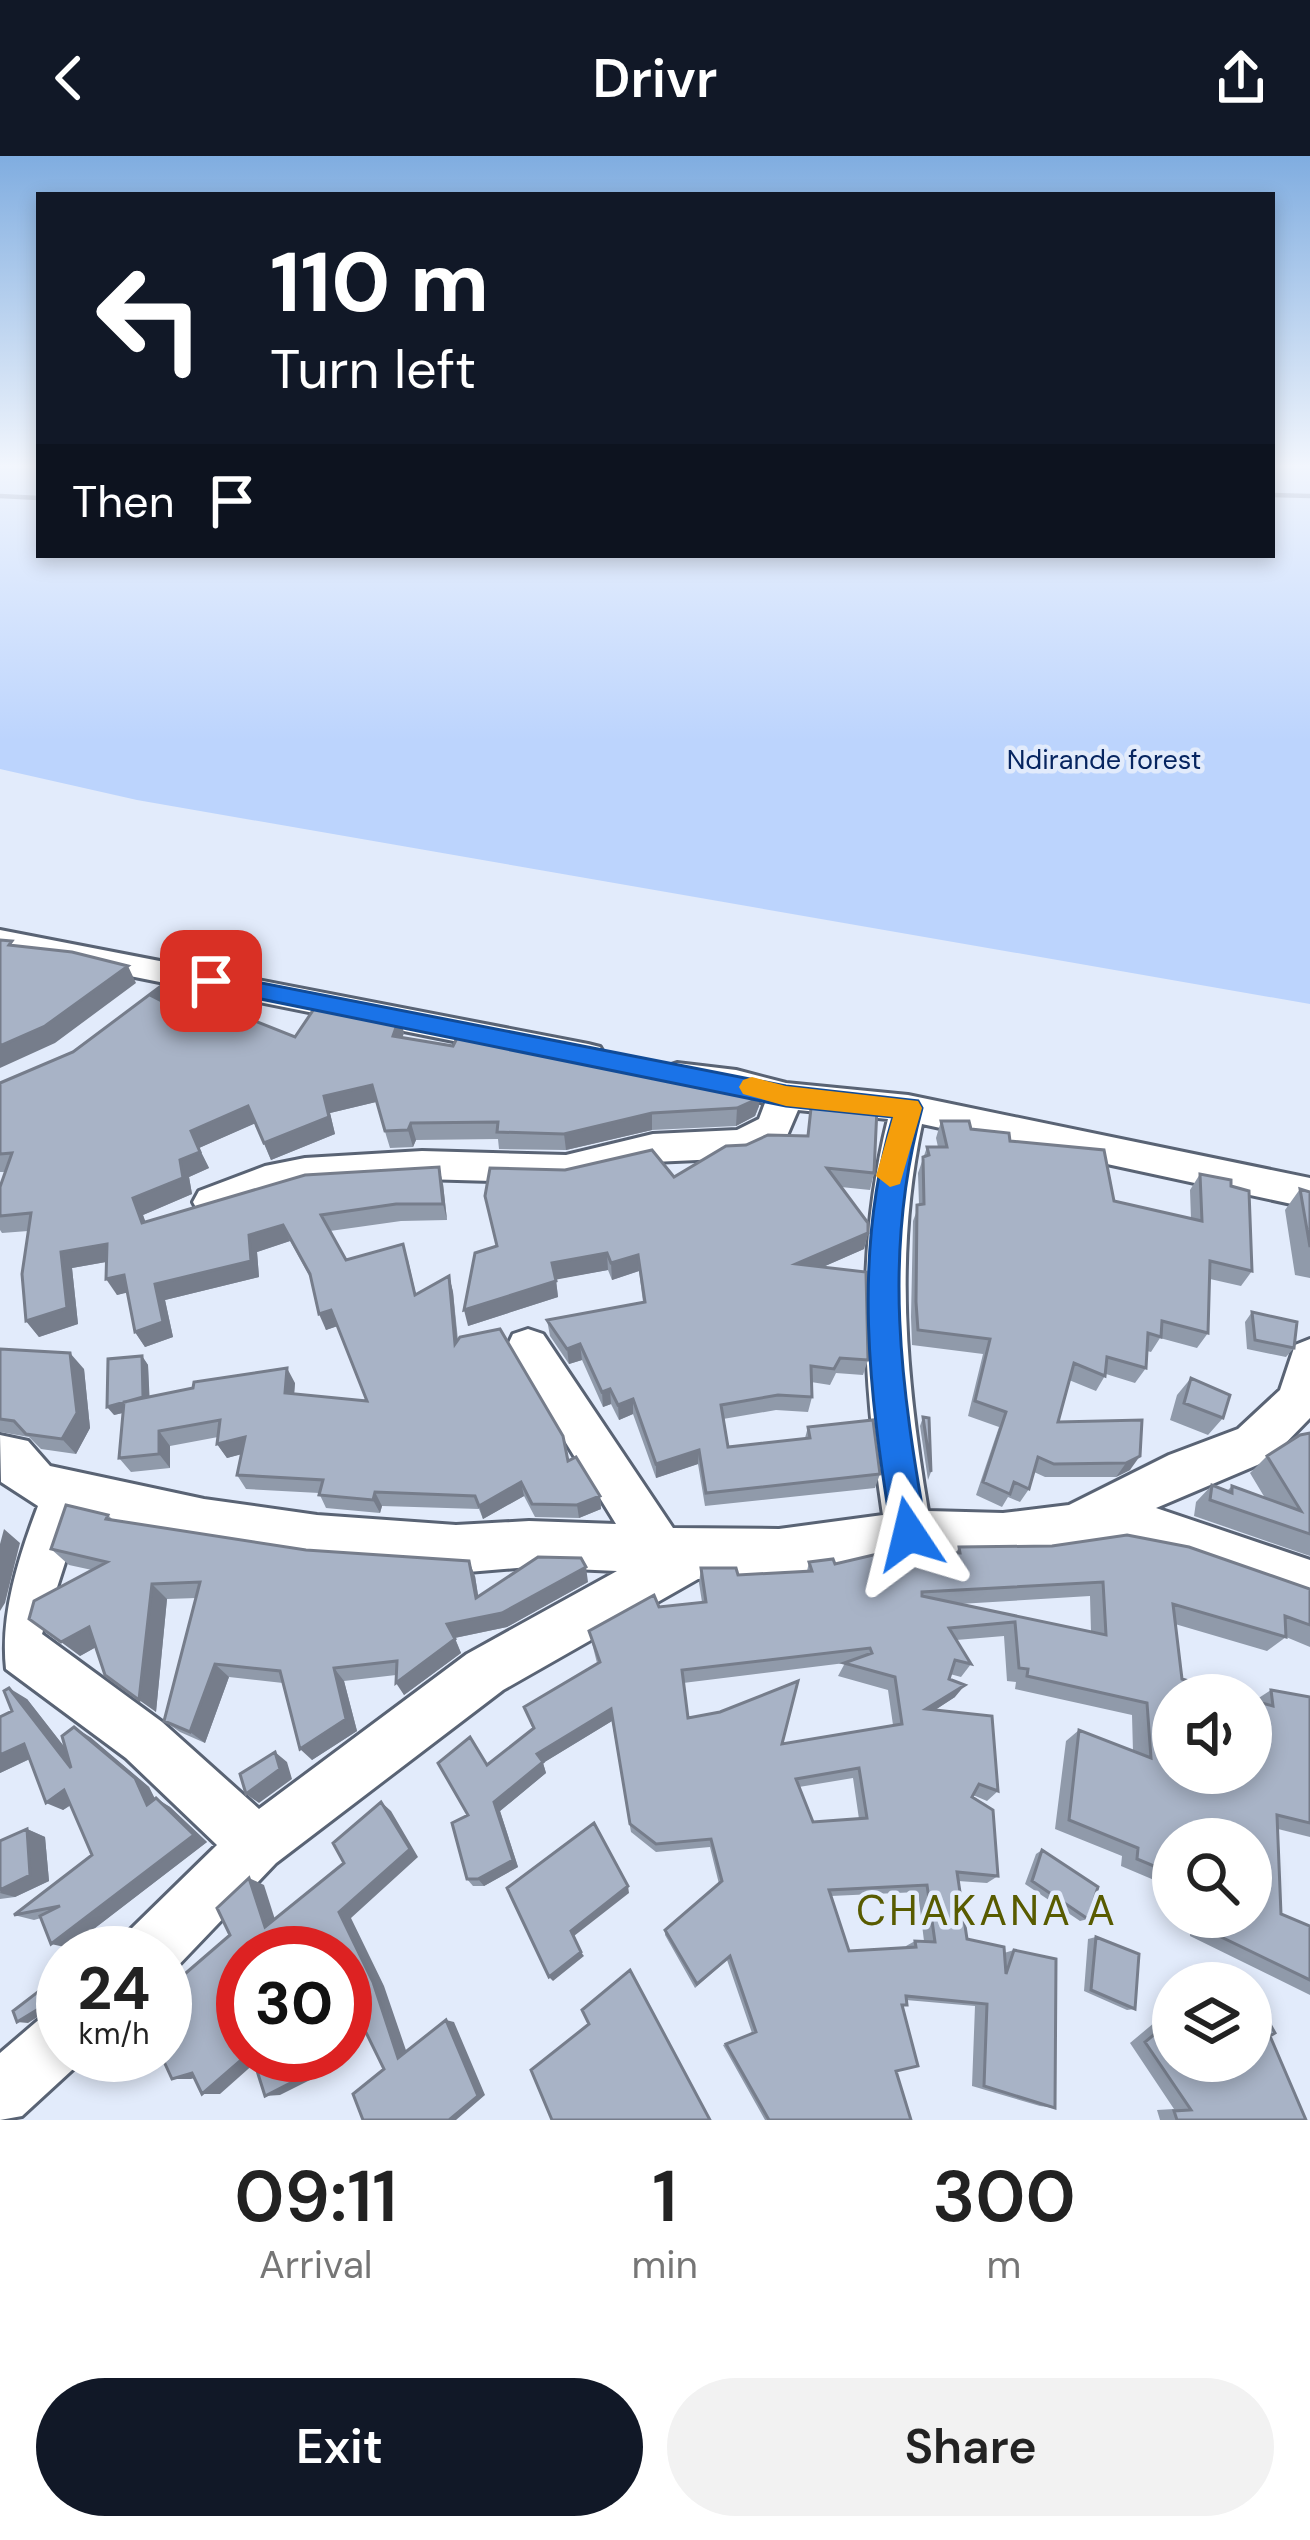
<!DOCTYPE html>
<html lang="en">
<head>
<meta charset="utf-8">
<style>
	body { margin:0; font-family:"DM Sans",sans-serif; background:#f2f2f2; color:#222; height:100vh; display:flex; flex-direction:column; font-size:45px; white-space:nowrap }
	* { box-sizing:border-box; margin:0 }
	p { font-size:39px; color:#767676 }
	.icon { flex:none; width:66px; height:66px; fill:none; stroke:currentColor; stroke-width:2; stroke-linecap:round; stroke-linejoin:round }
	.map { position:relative; height:1964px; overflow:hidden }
	.side { display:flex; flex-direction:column; background:#fff; flex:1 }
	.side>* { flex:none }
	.top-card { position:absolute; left:36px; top:36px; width:1239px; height:366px; border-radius:0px; box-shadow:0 6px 18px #0003; background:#111827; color:#fff; overflow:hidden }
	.buttons { position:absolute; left:1152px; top:1518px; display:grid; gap:24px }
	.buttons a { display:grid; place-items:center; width:120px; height:120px; border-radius:50%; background:#fff; box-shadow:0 6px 18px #0003; font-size:60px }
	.speed { position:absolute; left:36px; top:1770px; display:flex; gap:24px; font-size:60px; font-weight:700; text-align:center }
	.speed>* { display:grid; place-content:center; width:156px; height:156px; border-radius:50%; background:#fff; box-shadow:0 6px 18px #0003; line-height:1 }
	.speed small { font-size:30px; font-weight:400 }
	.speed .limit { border:18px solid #d22; background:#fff; color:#111 }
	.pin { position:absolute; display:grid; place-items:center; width:102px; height:102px; color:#fff; margin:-51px; border-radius:24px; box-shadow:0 6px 18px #0006 }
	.me { position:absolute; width:132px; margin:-66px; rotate:350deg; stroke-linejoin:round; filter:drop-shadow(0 0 9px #0008) }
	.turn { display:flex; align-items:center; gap:42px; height:252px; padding:0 36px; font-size:54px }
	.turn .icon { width:156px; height:156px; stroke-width:2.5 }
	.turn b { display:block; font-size:84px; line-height:102px }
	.then { display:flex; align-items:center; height:114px; padding:0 36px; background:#0003; gap:24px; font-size:45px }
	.eta { display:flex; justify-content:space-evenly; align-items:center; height:204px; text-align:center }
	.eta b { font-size:72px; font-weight:600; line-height:84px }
	.action { display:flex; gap:24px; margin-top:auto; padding:24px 36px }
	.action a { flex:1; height:138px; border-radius:72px; background:#111827; color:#fff; font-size:48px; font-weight:600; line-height:138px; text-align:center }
	.action a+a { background:#f2f2f2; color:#222 }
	header { display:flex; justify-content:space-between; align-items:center; height:156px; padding:0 36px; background:#111827; color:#fff; font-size:54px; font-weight:600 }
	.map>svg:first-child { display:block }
</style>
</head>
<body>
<header><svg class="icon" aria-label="back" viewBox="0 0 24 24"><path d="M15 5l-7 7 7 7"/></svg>Drivr<svg class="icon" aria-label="share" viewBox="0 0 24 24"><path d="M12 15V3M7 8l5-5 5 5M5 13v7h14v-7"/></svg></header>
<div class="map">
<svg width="1310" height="1964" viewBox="0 0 1310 1964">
	<rect width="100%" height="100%" fill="#e2ebfb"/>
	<path fill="#bcd4fd" d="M0 310H39V399H1272V310H1310V848L137 644 0 613Z"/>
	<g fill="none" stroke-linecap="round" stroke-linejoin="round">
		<path stroke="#61769c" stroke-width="4.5" d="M1272 339 1310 340
			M0 340 39 342"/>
		<g stroke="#596374" stroke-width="6">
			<path id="minor" d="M0 774 588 888 600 891 605 900 600 909 588 912 0 794Z
				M677 907 736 914 786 927 908 939 1310 1022V1052L922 968C894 1098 906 1225 928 1355L1003 1357 1069 1349 1169 1299 1238 1273 1280 1234 1295 1189 1310 1183V1262L1269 1304 1156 1352 1310 1404V1452L1175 1402 1113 1390 1003 1403 909 1401 779 1421 698 1423 503 1534 276 1707 170 1818 165 1819V1797H120L128 1776 217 1689 126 1602 6 1513C0 1459 19 1400 38 1350L1 1326 0 1279 28 1285 50 1310 204 1343 317 1359 456 1369 529 1365 616 1368 507 1191 513 1178 528 1173 543 1178 673 1372 779 1373 883 1359C863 1225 855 1096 888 963L798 954 786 982 742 1002 653 1006 566 1027 422 1023 305 1032 270 1039 212 1061 199 1057 193 1046 199 1035 265 1010 305 1002 422 995 566 999 653 978 737 974 759 963 765 947 665 929 660 920 665 911ZM80 1360 204 1389 317 1405 456 1417 529 1411 617 1415 467 1498 259 1653 162 1566 42 1478Z
				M63 1852V1899H86L84 1903 22 1960 0 1964V1897L42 1861Z"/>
		</g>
		<use href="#minor" fill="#fff" fill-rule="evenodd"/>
	</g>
	<path fill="#909aaa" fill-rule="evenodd" d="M161 830 168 848 203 866 295 881 404 877 402 881 759 950 755 960 736 970 652 974 566 994 499 993 498 983 416 984 413 991 390 992 376 946 330 957 335 978 271 1004 255 967 199 992 209 1012 189 1021 192 1038 143 1059 145 1066 443 1028 447 1064 401 1065 330 1075 346 1104H408L416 1139 449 1120 453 1136 458 1184 600 1340 601 1353 579 1362 535 1361 524 1340 483 1363 479 1353 382 1350 380 1357 326 1352 319 1337 246 1333 237 1319 241 1298 227 1302 217 1288 218 1281 170 1290V1312L131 1316 119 1302 123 1257 114 1259 142 1200 148 1209 149 1241 295 1227 294 1238 367 1245 337 1170 326 1174 312 1125 290 1085 257 1096 259 1121 165 1144 173 1181 145 1191 135 1176 127 1136 117 1139 106 1106 72 1112 78 1168 39 1181 26 1165 28 1075 2 1077 0 1074V1031L5 1016H0V927L73 896Z
		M941 965 1010 985 1114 1045 1191 1063 1190 1034 1200 1018 1252 1115 1241 1130 1210 1123 1208 1177 1197 1192 1160 1182 1151 1196 1147 1195 1146 1212 1135 1227 1106 1218 1096 1235 1069 1224 1058 1266 1142 1264 1130 1314 1116 1321H1045L1034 1316 1029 1333 1020 1346 1008 1341 1002 1351 976 1339 999 1271 968 1260 983 1198 912 1189 911 1161 913 1065 919 1049 918 1017 927 991H938L936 982Z
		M726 990 874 1017 870 1034 841 1031 868 1077 864 1093 823 1111 868 1204 863 1219 836 1217 830 1229 811 1226 812 1241 808 1256 776 1254 723 1263 728 1291 805 1282 808 1271 880 1318 875 1332 705 1350 698 1308 656 1322 633 1258 619 1264 611 1248 603 1251 582 1204 569 1208 550 1180 547 1164 643 1146 639 1115 612 1124 608 1114 556 1123 558 1141 468 1170 496 1090 674 1021Z
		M1300 1033 1310 1036V1122L1295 1119 1285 1054Z
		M1252 1156 1294 1192 1286 1201 1247 1193 1245 1166Z
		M0 1193 84 1213 90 1272 76 1298 41 1293 29 1281 0 1276Z
		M1191 1222 1223 1262 1208 1279 1170 1264 1177 1239Z
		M923 1261 931 1316 928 1324 920 1270Z
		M1310 1277V1400L1194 1360 1196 1346 1212 1329 1227 1335 1232 1330 1265 1342 1250 1317 1267 1300Z
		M108 1359 114 1365 475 1420 478 1440 588 1426 507 1471 455 1482 461 1497 404 1539 396 1519 344 1525 357 1575 312 1604 283 1527 229 1521 205 1587 180 1576 164 1565 196 1442 167 1443 156 1556 96 1491 80 1500 92 1414 69 1409 51 1393Z
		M959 1391 1310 1433V1491L1286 1481 1267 1495 1175 1468 1182 1523 1254 1545 1271 1534 1310 1541V1681L1278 1673 1281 1758 1310 1770V1839L1190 1780 1191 1761H1251L1173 1683V1732L1121 1710 1122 1700 1055 1673 1066 1585 1079 1574 1133 1596 1132 1559 1015 1533 1016 1526 1007 1525 1004 1480 956 1484 971 1508 961 1521 950 1518 949 1523 955 1541 935 1554 998 1635 987 1645 973 1639 998 1720 987 1727 958 1725 967 1783 1004 1797 1014 1794 1055 1952 1040 1950 972 1930 975 1850 906 1844 902 1849 896 1915 911 1964H765L723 1889 752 1877 727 1804 695 1832 665 1779V1774L719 1728 710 1691 656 1696 631 1676 612 1565 543 1607 546 1617 500 1655 518 1711 484 1730H473L467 1723 468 1659 487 1609 533 1573 524 1551 597 1507 589 1475 659 1451 702 1446 699 1427 701 1412 738 1419 807 1415 809 1406 835 1408 956 1397ZM1090 1440 1091 1476 959 1448ZM845 1507 838 1520 888 1534 893 1569 782 1588 688 1562 683 1527ZM853 1622 859 1663 813 1666 799 1631ZM918 1736 924 1785H915L906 1790V1792L849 1795 831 1740Z
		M27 1543 66 1593 90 1581 149 1631 155 1643 170 1651 207 1686 69 1792 41 1762 34 1764 14 1759 92 1699 71 1649 63 1654 30 1603 0 1617V1561L12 1555Z
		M27 1673 45 1681 49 1725 15 1741 0 1743V1685Z
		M1042 1694 1088 1763 1080 1765 1025 1728 1036 1698Z
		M1096 1781 1135 1853 1127 1854 1084 1835 1088 1783Z
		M1242 1820 1247 1827H1216L1225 1823Z
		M1173 1851V1905L1270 1880 1306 1964H1160L1157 1954 1174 1953 1130 1887Z"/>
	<path fill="#767d8b" d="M128 810 136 827 55 887 0 912V890Z
		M161 830 169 847 160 858 152 840Z
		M400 860 404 877 397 897 393 880Z
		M372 929 376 946 330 957 335 978 271 1004 264 987 324 940Z
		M761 933 759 950 755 960 736 970 737 952Z
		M248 950 256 967 199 992 209 1012 189 1021 192 1038 143 1059 152 1083 142 1067 133 1042 180 1004 191 975Z
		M652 957V974L566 994 564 978Z
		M411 967 416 984 413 991 408 974Z
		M439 1011 443 1028 447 1064 443 1048Z
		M283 1069 290 1085 257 1096 259 1121 165 1144 173 1181 145 1191 135 1176 155 1128 249 1079Z
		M868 1077 864 1093 793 1124 796 1108Z
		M107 1088 117 1104 72 1112 78 1168 39 1181 26 1165 61 1096Z
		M607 1097 608 1114 554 1124 552 1107Z
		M638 1099 639 1115 612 1124 611 1107Z
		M124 1119 134 1135 117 1139 106 1123Z
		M449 1120 453 1136 459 1203 455 1188Z
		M556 1125 558 1141 468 1170 464 1154Z
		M331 1154 338 1170 326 1174 319 1158Z
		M580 1188 582 1204 569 1208 567 1193Z
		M70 1197 84 1213 90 1272 76 1298 62 1283Z
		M142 1200 148 1209 150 1250 114 1259 107 1251Z
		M287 1212 295 1227 293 1252 285 1237Z
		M610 1233 611 1248 603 1251 602 1236Z
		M633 1243V1258L619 1264 618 1249Z
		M159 1275 170 1290V1312L159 1298Z
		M245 1281 254 1295 227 1302 217 1288Z
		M699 1294 698 1308 656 1322V1308Z
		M1140 1300 1130 1314 1116 1321 1126 1307Z
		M521 1326 524 1340 483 1363 479 1350Z
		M375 1336 382 1350 380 1357 373 1344Z
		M600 1340 601 1353 579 1362 577 1349Z
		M4 1373 20 1387 5 1447 0 1455V1388Z
		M469 1405 475 1420 481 1457 476 1442Z
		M586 1411 588 1426 507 1471 454 1482 447 1468Z
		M152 1428 167 1443 156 1556 139 1544Z
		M89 1471 107 1485 80 1500 61 1486Z
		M455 1483 461 1497 404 1539 396 1527Z
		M215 1508 229 1521 205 1587 190 1576Z
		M334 1512 344 1525 357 1575 312 1604 300 1593Z
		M965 1529 955 1541 918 1565 926 1553Z
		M9 1532 27 1543 87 1620 71 1612Z
		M611 1553 612 1565 543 1607 546 1617 500 1655 518 1711 484 1730 478 1723 494 1646 537 1598Z
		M74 1571 90 1581 149 1631 162 1657 147 1649Z
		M24 1588 42 1597 0 1617V1599Z
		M275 1596 287 1606 292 1623 259 1647 246 1638Z
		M64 1634 81 1642 63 1654 46 1647Z
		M156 1642 170 1651 207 1686 69 1792 51 1788Z
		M381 1646 391 1655 418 1701 351 1762 384 1830 409 1903 398 1902 339 1756Z
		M27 1673 45 1681 49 1725 15 1741 0 1737Z
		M249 1722 264 1729 279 1776 265 1771Z
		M628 1730 629 1737 574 1780 571 1775Z
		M581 1796 584 1800 553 1825 549 1821Z
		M39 1835 50 1836 55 1850 28 1867 17 1866Z
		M351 1846 362 1849 350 1860 345 1859V1851Z
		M446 1864 454 1866 485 1939 456 1964H449Z
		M247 1899H264L220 1938H202Z
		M297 1899H311L314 1922 280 1939 265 1940Z
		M192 1917H210L191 1923H172Z"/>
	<path fill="#a8b3c6" stroke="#767d8b" stroke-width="3" fill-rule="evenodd" d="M0 784 12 785 9 789 72 796 128 810 45 870 0 890Z
		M161 830 152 840 203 866 220 851 295 881 320 844 400 860 393 880 453 890 457 882 510 891 557 892 761 933 757 943 737 952 652 957 564 978 497 976 498 966 411 967 408 974 385 975 372 929 324 940 329 961 264 987 248 950 191 975 200 996 180 1004 183 1022 133 1042 142 1067 305 1019 439 1011 443 1048H396L321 1059 346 1104 403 1088 415 1139 449 1120 455 1188 460 1181 500 1173 563 1280 568 1305 576 1301 600 1340 577 1349 532 1348 521 1326 479 1350 475 1340 375 1336 373 1344 319 1339 323 1324 237 1319 245 1281 217 1288 220 1264 159 1275V1298L119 1302 124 1246 193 1232 194 1226 287 1212 285 1237 367 1245 331 1154 319 1158 310 1118 283 1069 249 1079 251 1105 155 1128 163 1166 135 1176 124 1119 106 1123 107 1088 61 1096 67 1152 26 1165 22 1118 31 1057 0 1060V1031L12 997 0 998V927L73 896Z
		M812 943 877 952 874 1017 827 1012 868 1067V1077L796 1108 866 1116 868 1204 840 1202 834 1213 811 1210 812 1241 778 1239 721 1249 728 1291 810 1282 808 1271 873 1264 880 1318 706 1337 699 1294 656 1308 633 1243 618 1249 610 1233 602 1236 580 1188 567 1193 547 1164 645 1146 638 1099 611 1107 607 1097 552 1107 556 1125 464 1154 475 1097 497 1090 485 1040 490 1012 565 1014 652 994 674 1021 726 990 746 989 768 979 808 980Z
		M941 965H969L971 973 1009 977 1010 985 1104 994 1114 1045 1202 1065 1200 1018 1231 1024V1030L1249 1035 1252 1115 1210 1105 1208 1177 1162 1165 1161 1181 1148 1177 1146 1212 1107 1201 1105 1220 1074 1207 1058 1266 1142 1264 1140 1300 1126 1307 1054 1308 1038 1301 1029 1333 1014 1326 1010 1338 983 1326 1006 1256 975 1245 990 1183 918 1174 916 1146 917 1049 924 1048 923 1001 929 999 927 991H947Z
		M1300 1033 1310 1036V1091Z
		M1252 1156 1297 1166 1294 1192 1255 1184Z
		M0 1193 70 1197 77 1257 62 1283 26 1278 14 1265 0 1263Z
		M142 1200 143 1241 107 1251 108 1203Z
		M1191 1222 1230 1239 1223 1262 1184 1247Z
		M923 1261 929 1262 931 1316Z
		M1310 1277V1378L1210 1344 1212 1329 1232 1337V1330L1301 1355 1267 1300 1300 1279Z
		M66 1349 108 1359 106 1363 306 1394 469 1405 476 1442 538 1401 581 1402 586 1411 502 1457 447 1468 455 1483 396 1527 397 1505 334 1512 346 1563 300 1593 280 1515 215 1508 190 1576 164 1565 200 1426 152 1428 139 1544 105 1519 89 1471 61 1486 29 1463 34 1445 107 1406 51 1393Z
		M1127 1379 1189 1391 1310 1433V1469L1285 1460 1286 1481 1173 1448 1182 1523 1235 1539H1173V1617H1251V1544L1273 1550 1271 1534 1310 1541V1667L1277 1659 1281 1758 1310 1770V1824L1209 1775 1210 1761H1251V1683H1173V1718L1137 1703 1138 1692 1069 1664 1079 1574 1151 1602 1147 1547 1027 1520 1028 1513 1019 1512 1015 1466 949 1472 971 1508 955 1504 949 1523 965 1529 926 1553 992 1560 998 1635 979 1628 972 1641 993 1654 998 1720 957 1716 967 1783 1004 1791 1006 1818 1014 1794 1056 1803 1055 1952 984 1930 987 1848 906 1840 907 1849H902L918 1910 896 1915 911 1964H769L726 1888 756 1876 730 1800 697 1828 665 1774 722 1725 711 1683 656 1688 630 1668 611 1553 537 1598 543 1606 494 1646 513 1704 478 1723H467L452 1667 468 1659 438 1607 470 1581 487 1609 534 1572 524 1551 600 1506 589 1475 654 1439 659 1451 706 1446 701 1412H736L738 1419 812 1415 809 1406 833 1403 835 1408 886 1396 960 1397 959 1391 1052 1390ZM1103 1426 1106 1479 922 1440V1436ZM870 1492 872 1497 844 1507 895 1521 902 1568 782 1588 798 1525 720 1556 688 1562 682 1514ZM859 1612 867 1662 813 1666 796 1623ZM927 1729 935 1786 915 1785 916 1791 849 1795 829 1734Z
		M9 1532 71 1612 62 1580 74 1571 135 1622 147 1649 156 1642 194 1679 51 1788 40 1760 60 1750 14 1759 92 1699 64 1634 46 1647 24 1588 0 1599V1561L12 1555 4 1535Z
		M275 1596 280 1613 246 1638 240 1618Z
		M381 1646 410 1693 339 1756 373 1826 398 1902 446 1864 478 1940 449 1964H363L353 1938 384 1913 351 1846 345 1851V1797H243V1899H247L202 1938 192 1917 172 1923 161 1899H165V1835L230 1779 217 1752 249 1722 265 1771 344 1707 333 1687Z
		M594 1667 628 1730 571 1775 581 1796 549 1821 507 1732Z
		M27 1673 30 1719 0 1734V1685Z
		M1042 1694 1098 1731 1088 1763 1032 1725Z
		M1096 1781 1139 1798 1135 1853 1091 1834Z
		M630 1814 710 1964H552L531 1914 589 1868 582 1854Z
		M1242 1820 1247 1827H1228Z
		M39 1835 45 1849 17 1866 13 1855Z
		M1251 1835 1275 1877 1270 1880 1306 1964H1177L1174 1955 1191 1954 1145 1886 1173 1863V1905H1251Z
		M252 1899H297L300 1922 265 1940Z"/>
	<linearGradient id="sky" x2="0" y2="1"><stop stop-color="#80ade0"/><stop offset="0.53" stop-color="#f2f6fd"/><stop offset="1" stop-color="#f2f6fd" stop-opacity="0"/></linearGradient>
	<rect width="1310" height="585" fill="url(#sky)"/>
	<path fill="#1a73e8" stroke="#114b97" stroke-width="3" d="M211 817 786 930 918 945 922 952C882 1098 901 1232 927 1378L922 1390 909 1395 897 1390 892 1378C869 1238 852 1099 893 961L786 950 202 831 199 825Z"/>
	<path fill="#f59e0b" d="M752 921 786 930 918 945 922 952 900 1028 890 1031 876 1020 893 961 786 950 743 938 739 931 743 924Z"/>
	<g text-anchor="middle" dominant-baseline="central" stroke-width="9" stroke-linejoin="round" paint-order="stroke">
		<g font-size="27" fill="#072560" stroke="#e2ebfb">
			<text x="1104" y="603">Ndirande forest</text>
		</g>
		<g font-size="42" letter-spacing="3" fill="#585b00" stroke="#e2ebfb">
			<text x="987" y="1754">CHAKANA A</text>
		</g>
	</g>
</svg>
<div class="buttons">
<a><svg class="icon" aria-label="sound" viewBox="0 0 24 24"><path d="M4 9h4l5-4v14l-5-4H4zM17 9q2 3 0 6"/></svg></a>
<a><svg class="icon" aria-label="search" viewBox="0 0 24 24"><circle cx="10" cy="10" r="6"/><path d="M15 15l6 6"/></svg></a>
<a><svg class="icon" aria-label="layers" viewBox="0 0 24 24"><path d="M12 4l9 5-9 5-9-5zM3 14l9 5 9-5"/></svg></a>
</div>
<div class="speed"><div>24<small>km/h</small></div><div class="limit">30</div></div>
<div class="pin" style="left:211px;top:825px;background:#d93025"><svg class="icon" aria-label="arrive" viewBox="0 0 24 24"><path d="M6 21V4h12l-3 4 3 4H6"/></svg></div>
<svg class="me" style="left:909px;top:1378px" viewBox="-20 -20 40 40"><path d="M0-17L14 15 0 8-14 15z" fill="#1a73e8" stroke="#fff" stroke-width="4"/></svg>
<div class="top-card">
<div class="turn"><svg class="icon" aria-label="left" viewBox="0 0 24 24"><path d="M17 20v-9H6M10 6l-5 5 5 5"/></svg><div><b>110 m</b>Turn left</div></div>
<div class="then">Then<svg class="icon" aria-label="arrive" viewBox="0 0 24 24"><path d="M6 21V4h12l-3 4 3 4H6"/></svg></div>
</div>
</div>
<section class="side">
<div class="eta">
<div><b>09:11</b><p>Arrival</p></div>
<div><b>1</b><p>min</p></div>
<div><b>300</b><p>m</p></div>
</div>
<div class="action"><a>Exit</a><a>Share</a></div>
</section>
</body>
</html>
